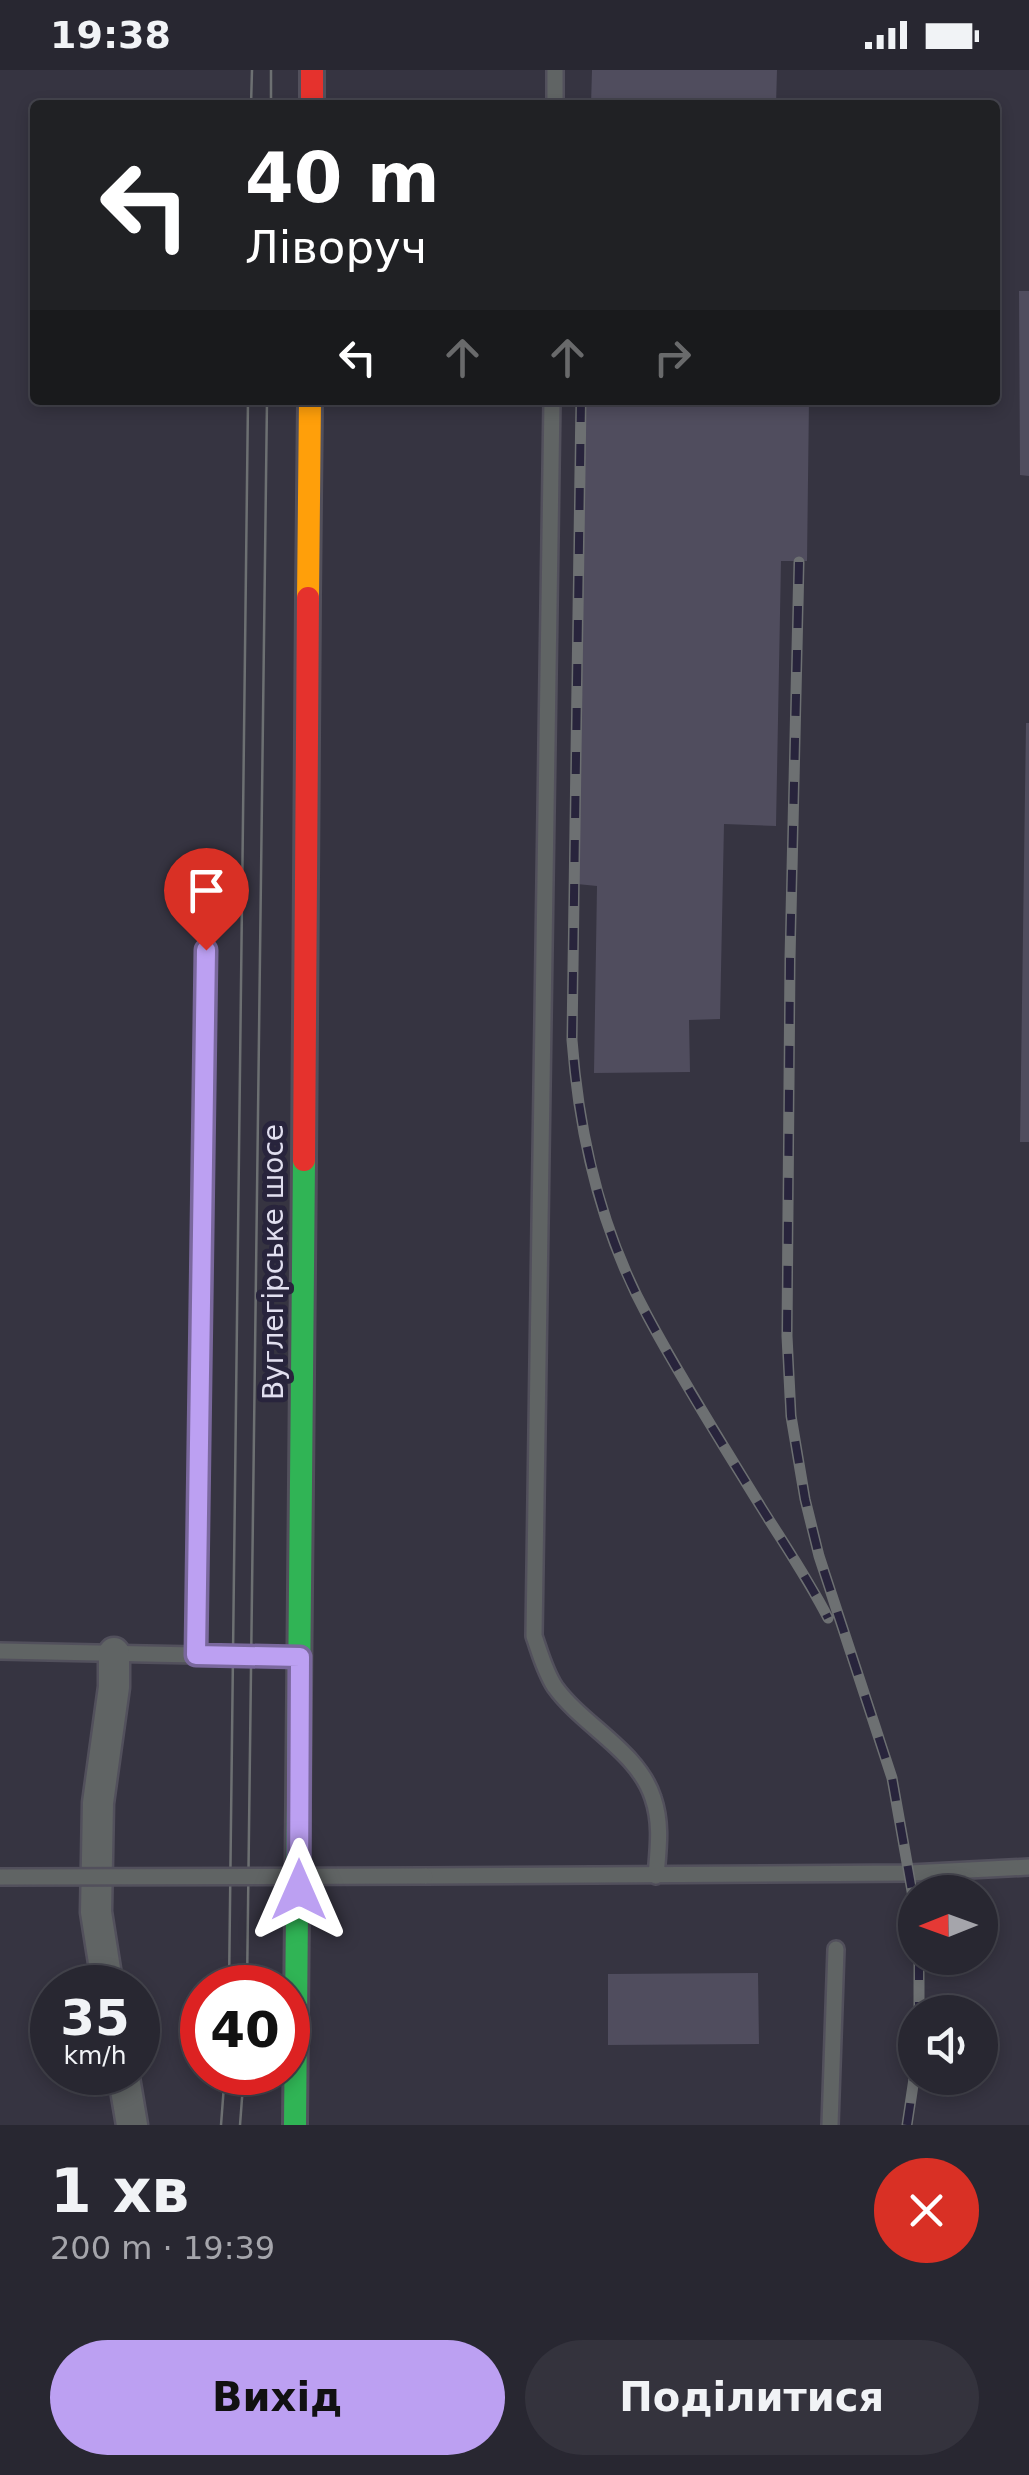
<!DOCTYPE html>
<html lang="uk">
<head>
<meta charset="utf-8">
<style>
	body { margin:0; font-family:"DejaVu Sans",sans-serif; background:#34333d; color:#f1f3f6; height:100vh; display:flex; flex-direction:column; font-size:38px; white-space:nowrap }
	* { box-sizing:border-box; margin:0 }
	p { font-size:32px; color:#a5a5ab }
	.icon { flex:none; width:55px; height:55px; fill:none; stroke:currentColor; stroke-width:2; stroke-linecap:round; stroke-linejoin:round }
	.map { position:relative; height:2055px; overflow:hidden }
	.panel { display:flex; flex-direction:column; background:#282731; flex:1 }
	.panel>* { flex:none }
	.hud { position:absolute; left:30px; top:30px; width:970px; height:305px; border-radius:10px; box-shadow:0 5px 15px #0003,0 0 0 2px #44444d; background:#202124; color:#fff; overflow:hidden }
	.needle { width:65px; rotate:269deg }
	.buttons { position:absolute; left:898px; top:1805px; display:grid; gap:20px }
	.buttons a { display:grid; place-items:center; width:100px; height:100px; border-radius:50%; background:#282731; box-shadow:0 5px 15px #0003,0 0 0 2px #44444d; font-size:50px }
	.speed { position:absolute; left:30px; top:1895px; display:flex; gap:20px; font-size:50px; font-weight:700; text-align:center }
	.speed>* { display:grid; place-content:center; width:130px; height:130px; border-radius:50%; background:#282731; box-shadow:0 5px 15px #0003,0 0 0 2px #44444d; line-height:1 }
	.speed small { font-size:25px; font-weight:400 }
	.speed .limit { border:15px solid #d22; background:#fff; color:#111 }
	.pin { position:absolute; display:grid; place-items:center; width:85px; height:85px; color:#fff; margin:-102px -42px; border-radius:50% 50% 50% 0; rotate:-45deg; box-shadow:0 0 10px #0007 }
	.pin .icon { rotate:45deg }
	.me { position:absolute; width:110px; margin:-55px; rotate:0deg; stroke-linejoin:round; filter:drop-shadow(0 0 8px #0008) }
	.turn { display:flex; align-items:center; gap:35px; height:210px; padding:0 50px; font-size:45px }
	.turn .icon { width:130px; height:130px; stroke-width:2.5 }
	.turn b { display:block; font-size:70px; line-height:85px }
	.lanes { display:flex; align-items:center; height:95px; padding:0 50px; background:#0003; justify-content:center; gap:50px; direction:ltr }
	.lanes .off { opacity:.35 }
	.round { display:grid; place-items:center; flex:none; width:105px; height:105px; border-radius:52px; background:#34333d }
	.overview { display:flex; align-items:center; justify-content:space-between; height:170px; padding:0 50px }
	h1 { font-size:60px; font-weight:600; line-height:75px }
	.cta { display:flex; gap:20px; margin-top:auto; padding:20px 50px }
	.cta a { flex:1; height:115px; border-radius:60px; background:#bca0f2; color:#111; font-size:40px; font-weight:600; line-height:115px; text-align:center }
	.cta a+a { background:#34333d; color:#f1f3f6 }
	.status { display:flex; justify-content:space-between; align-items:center; height:70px; padding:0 50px; background:#282731; direction:ltr }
	.status svg { height:28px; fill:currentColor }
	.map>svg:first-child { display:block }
</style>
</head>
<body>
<div class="status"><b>19:38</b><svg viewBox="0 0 49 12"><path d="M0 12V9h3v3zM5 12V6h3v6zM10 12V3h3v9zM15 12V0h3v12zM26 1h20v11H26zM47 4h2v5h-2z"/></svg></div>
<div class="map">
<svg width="1029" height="2055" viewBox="0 0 1029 2055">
	<rect width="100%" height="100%" fill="#363441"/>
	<path fill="#504d5e" d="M592 0H777L776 35H591Z
		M1019 221H1029V406L1020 405Z
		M586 330H809L807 491H781L776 756 724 754 720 949 689 950 690 1002 594 1003 597 816 577 814Z
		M1026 653H1029V1072H1020Z
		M758 1903 759 1974 608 1975V1904Z"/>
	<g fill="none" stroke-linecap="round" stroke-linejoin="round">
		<g stroke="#52505c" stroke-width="20">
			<path id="lane" d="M555 35V0
				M552 330 534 1566C540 1583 545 1602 555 1617 583 1656 638 1681 653 1728 662 1754 658 1780 656 1806
				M0 1581 296 1587
				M195 1585 206 880
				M425 1806 910 1803 1029 1797
				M830 2055 836 1879"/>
		</g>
		<g stroke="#52505c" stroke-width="35">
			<path id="street" d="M108 1918 96 1842 98 1733 114 1617V1583
				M123 2002 132 2055"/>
		</g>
		<g stroke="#52505c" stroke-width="28">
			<path id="fast" d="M295 2055 304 1090"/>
		</g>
		<g stroke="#52505c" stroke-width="28">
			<path id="slow" d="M308 528 310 330"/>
		</g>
		<g stroke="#52505c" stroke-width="28">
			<path id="jam" d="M312 0V35
				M304 1090 308 528"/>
		</g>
		<use href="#lane" stroke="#606464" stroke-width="15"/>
		<use href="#street" stroke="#606464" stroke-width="30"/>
		<use href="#fast" stroke="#30b455" stroke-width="22"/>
		<use href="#slow" stroke="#ff9f0a" stroke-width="22"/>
		<use href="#jam" stroke="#e5322d" stroke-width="22"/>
		<path stroke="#6d7072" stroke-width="2.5" d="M251 35 252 0
			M271 35V0
			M229 1918 248 330
			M247 1918 267 330
			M221 2055 225 2002
			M240 2055 244 2002"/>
		<g stroke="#6d7072" stroke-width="11">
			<path id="rail" d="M581 330 572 970C579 1065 602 1163 648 1247 683 1312 723 1375 761 1437 784 1474 808 1509 828 1548
				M799 492 790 889 787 1266 791 1346 805 1429 819 1486 892 1708 915 1838
				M919 1888V1942
				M907 2055 915 2002"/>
		</g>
		<use href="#rail" stroke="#28243c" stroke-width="8" stroke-dasharray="22" stroke-linecap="butt"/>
		<g stroke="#52505c" stroke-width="20" stroke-linecap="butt">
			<path id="lane-bridge" d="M0 1807 425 1806"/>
		</g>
		<use href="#lane-bridge" stroke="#606464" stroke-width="15"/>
	</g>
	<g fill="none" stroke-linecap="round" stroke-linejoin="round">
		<g stroke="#7a689d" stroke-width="25">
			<path id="route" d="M206 880 196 1585 300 1587 299 1820"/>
		</g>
		<use href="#route" stroke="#bca0f2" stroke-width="18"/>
	</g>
	<g text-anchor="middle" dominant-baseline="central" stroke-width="10" stroke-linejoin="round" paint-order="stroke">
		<g font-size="28" fill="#e1dfef" stroke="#28243c">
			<text transform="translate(273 1192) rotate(-90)">Вуглегірське шосе</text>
		</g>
	</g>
</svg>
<div class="buttons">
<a><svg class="needle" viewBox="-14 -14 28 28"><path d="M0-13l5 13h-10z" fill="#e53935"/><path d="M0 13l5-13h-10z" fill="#a5a5ab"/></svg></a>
<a><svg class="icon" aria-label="sound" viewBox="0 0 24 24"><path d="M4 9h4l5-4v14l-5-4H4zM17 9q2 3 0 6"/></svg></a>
</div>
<div class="speed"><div>35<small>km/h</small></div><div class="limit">40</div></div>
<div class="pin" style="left:206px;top:880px;background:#d93025"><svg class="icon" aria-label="arrive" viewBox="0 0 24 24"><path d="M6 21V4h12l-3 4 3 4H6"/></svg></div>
<svg class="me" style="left:299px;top:1820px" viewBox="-20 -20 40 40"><path d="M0-17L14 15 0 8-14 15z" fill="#bca0f2" stroke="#fff" stroke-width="4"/></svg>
<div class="hud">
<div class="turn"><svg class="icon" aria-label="left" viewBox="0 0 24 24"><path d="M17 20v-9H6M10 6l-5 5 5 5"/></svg><div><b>40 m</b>Ліворуч</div></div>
<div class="lanes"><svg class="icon" aria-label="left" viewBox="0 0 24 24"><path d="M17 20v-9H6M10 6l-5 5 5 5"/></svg><svg class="icon off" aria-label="ahead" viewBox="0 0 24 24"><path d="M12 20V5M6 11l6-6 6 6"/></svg><svg class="icon off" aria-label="ahead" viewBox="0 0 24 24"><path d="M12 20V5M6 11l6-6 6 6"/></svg><svg class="icon off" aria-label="right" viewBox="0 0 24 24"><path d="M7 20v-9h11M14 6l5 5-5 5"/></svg></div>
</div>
</div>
<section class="panel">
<div class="overview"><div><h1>1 хв</h1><p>200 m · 19:39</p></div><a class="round" style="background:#d93025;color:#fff"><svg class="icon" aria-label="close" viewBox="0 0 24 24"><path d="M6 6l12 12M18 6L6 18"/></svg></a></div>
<div class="cta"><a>Вихід</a><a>Поділитися</a></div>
</section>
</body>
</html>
